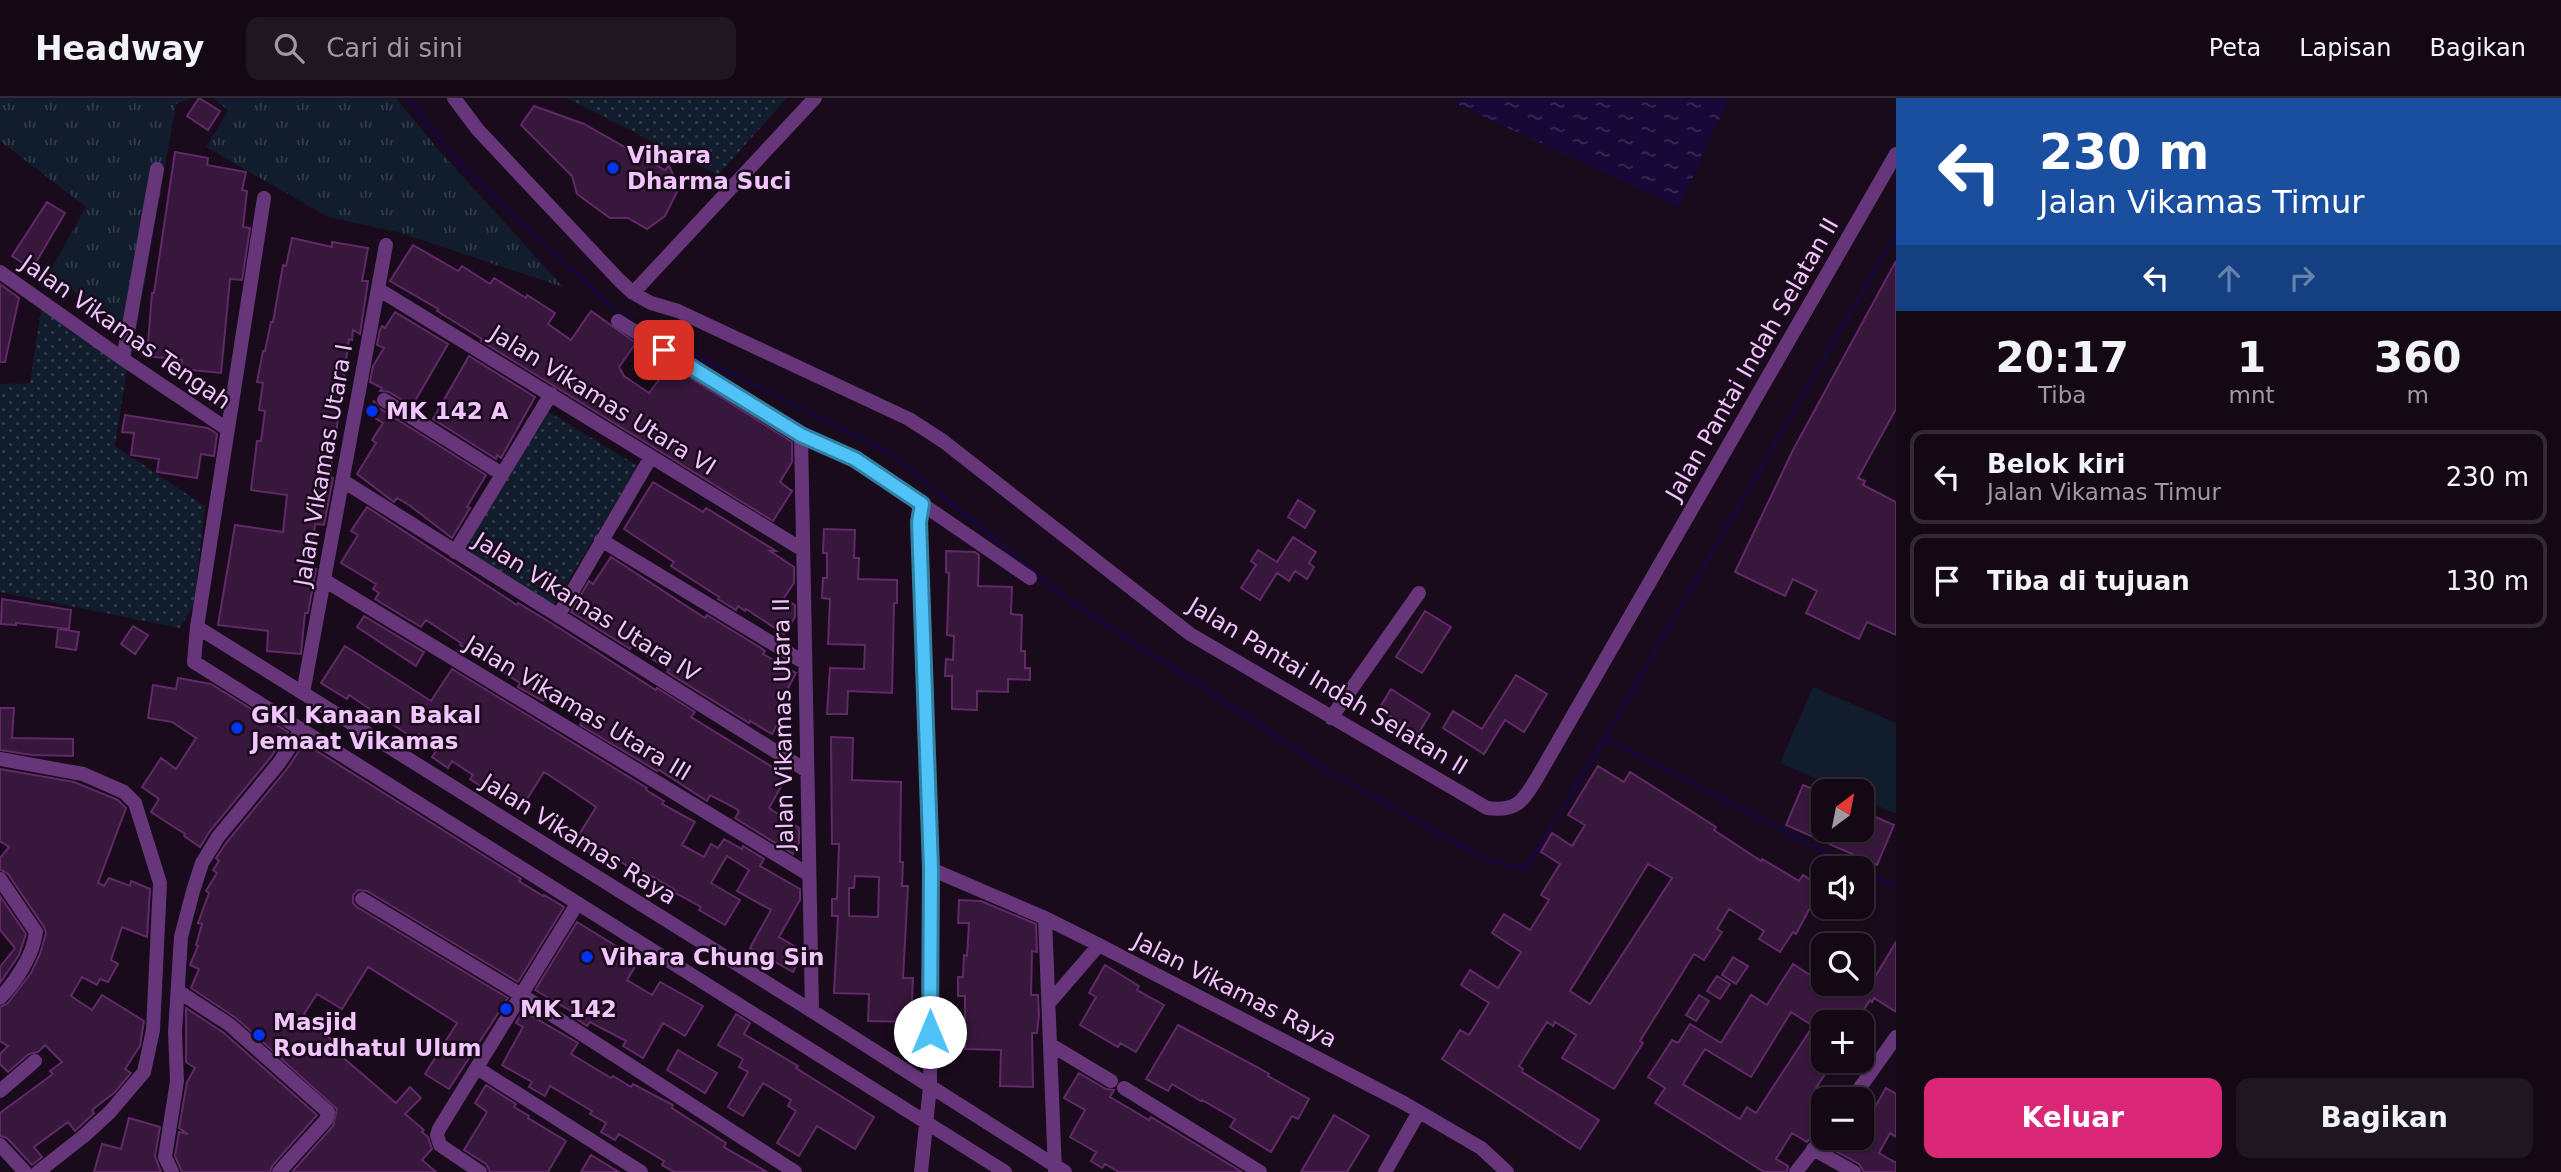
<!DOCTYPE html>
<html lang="id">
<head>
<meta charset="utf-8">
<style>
	body { margin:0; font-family:"DejaVu Sans",sans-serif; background:#201622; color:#f1f3f6; height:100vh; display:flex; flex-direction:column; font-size:26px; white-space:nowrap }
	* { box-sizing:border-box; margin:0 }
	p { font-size:23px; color:#9d9aa0 }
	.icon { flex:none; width:38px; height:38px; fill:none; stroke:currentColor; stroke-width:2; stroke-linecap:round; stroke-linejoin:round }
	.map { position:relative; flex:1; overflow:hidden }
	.details { display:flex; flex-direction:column; background:#130814; width:665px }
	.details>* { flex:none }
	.banner { background:#1a4fa0; color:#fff; overflow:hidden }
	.needle { width:46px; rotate:32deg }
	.buttons { position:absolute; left:1811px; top:681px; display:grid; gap:14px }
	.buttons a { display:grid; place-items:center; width:63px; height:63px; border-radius:14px; background:#130814; box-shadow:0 2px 5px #0004,0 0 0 2px #322934; font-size:35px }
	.pin { position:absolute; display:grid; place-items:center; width:60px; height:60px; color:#fff; margin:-30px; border-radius:14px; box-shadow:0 4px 10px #0006 }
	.me { position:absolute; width:77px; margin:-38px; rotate:0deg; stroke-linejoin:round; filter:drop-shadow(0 0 5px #0008) }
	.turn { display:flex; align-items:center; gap:24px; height:147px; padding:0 28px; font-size:32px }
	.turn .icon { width:91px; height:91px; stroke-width:2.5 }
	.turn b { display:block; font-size:49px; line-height:60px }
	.lanes { display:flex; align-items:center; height:66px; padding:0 28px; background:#0003; justify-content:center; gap:35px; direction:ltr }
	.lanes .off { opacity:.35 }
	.eta { display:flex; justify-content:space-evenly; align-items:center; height:119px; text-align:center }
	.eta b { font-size:42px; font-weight:600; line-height:49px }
	.button { display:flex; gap:14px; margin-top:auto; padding:14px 28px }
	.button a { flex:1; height:80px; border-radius:14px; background:#db2777; color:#fff; font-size:28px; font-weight:600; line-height:80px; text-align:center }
	.button a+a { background:#201622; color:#f1f3f6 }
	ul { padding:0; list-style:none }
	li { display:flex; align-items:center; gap:21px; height:94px; margin:0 14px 10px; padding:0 14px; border:4px solid #322934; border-radius:14px }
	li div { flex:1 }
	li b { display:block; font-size:26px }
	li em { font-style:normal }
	header { display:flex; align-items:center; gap:42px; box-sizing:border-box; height:98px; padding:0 35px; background:#130814; border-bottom:2px solid #322934 }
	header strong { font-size:33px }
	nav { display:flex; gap:38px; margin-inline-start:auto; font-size:24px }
	.search { width:490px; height:63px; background:#201622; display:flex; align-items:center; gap:18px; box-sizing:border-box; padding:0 24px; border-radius:14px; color:#9d9aa0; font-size:26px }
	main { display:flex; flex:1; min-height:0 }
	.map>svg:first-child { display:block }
</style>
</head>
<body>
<header>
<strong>Headway</strong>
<div class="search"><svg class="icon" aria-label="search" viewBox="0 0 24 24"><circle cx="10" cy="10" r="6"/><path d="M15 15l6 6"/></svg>Cari di sini</div>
<nav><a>Peta</a><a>Lapisan</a><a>Bagikan</a></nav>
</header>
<main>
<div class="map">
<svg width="1896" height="1074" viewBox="0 0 1896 1074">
	<defs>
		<pattern id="grass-tufts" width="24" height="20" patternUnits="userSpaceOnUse" patternTransform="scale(1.75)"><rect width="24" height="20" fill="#111c2c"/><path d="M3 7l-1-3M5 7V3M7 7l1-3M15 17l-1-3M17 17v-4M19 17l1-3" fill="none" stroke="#343c4c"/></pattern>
		<pattern id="park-dots" width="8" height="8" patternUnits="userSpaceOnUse" patternTransform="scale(1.75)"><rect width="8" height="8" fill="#111c2c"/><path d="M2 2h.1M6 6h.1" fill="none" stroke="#343c4c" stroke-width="1.8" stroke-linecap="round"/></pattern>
		<pattern id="water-ripples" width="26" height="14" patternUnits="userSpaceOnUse" patternTransform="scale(1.75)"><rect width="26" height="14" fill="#170837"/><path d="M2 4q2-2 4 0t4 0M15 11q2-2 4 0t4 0" fill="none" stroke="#392a55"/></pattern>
	</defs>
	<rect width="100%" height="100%" fill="#190b1b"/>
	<path fill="url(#grass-tufts)" d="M0 0H192L176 6 135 238 49 175 86 109 0 43Z
		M214 0H396L437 50 563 189 397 134 328 119 206 49 228 13Z"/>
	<path fill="url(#park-dots)" d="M567 0H787L718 77Z
		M42 206 128 264 115 348 205 408 194 506 180 530 0 494V286L30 285Z
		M547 313 638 368 552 510 461 455Z"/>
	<path fill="#111c2c" d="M1813 589 1896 625V716L1862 701V693H1845L1780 665Z"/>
	<path fill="url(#water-ripples)" d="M1459 0H1729L1679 109 1456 6Z"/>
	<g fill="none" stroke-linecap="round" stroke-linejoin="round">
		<path stroke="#170837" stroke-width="4.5" d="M408 0 460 67 625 221
			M642 230 892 356 1065 499 1332 675 1487 762 1526 771 1605 640 1856 770
			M1605 640 1896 136
			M1862 773 1896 789"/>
	</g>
	<path fill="#38173c" stroke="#612968" stroke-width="2" fill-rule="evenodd" d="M199 0 220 13 208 32 187 18Z
		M534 8 584 26 665 72 669 68 678 86 677 94 665 118 647 131 628 120H610L577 96 572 78 521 27Z
		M175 54 208 60 207 67 246 74 242 92 247 93 243 129 250 130 242 182 230 181 221 275 182 271V262L147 258 152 195H154Z
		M47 104 65 115 32 171 12 158Z
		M292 140 332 149V144L368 150 362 183H368L360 236 353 232 352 242 349 241 330 379 333 380 324 427 315 426 311 471H316L308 515H305L301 556 267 553 268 533 218 527 235 427 283 434 287 397 251 392 257 343H261L265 313 259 312 263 285 257 284 263 253H265L271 224H273L283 167 286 168Z
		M413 147 458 173 462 168 490 186 494 180 526 200 527 197 555 215 548 226 571 242 591 213 636 245 619 269 624 278 649 295 670 267 792 344V364L780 384 792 393 773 423 481 243 482 241 437 213 438 211 390 183Z
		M1896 163V311L1858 380 1865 383 1863 387 1896 404V537L1867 524 1859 541 1806 515 1817 493 1793 481 1785 498 1735 474 1793 352Z
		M0 186 19 200 5 264H0Z
		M395 214 448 246 412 308 389 294 380 293 382 290 370 284 373 268 384 250 377 247 380 232 382 228 385 230Z
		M469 258 535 299 501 360 497 357 496 361 433 321Z
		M374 303 379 310 486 377 467 409 470 410 452 440 409 407 397 400 394 404 357 376 376 345 372 342 383 325 367 315Z
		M125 317 208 330 217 336 214 358 201 356 197 380 157 374 159 361 131 357 134 335 122 334Z
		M653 384 703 414 706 410 776 453H770L794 469V485L784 500 795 507V519L784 536 746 511 745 513 738 508 736 512 718 501 719 499 671 468 674 464 624 431Z
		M1298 402 1315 413 1305 430 1288 419Z
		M367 409 517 507 518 505 556 528 656 592 657 590 695 614 691 619 787 678 769 710 799 730V745L793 756 735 720 739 714 737 711 710 697 707 703 659 672 657 673 580 627 585 620 563 606 561 608 546 598 543 603 518 589 520 585 460 547 461 545 426 522 421 529 375 501 379 495 373 491 376 486 341 465 358 437 351 433Z
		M824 431 855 432 854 460H859L858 481 897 482V505H894L892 595 848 593 847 616H827L830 570 864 571 865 547 828 546 830 501 822 500 823 480H827V455H823Z
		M1293 439 1316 454 1309 465 1314 469 1307 481 1295 473 1289 483 1277 475 1260 502 1241 490 1256 467 1251 463 1258 452 1277 464Z
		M946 453 975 454 979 457 978 488 1012 489 1011 516 1022 517 1021 553H1025V570H1030V582L1008 581V594L977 593V612L952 611V578H945L946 561 953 562 954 538 947 537 949 475 946 474Z
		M611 459 705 520 707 517 761 550 765 553 763 556 796 575 778 609 785 612 772 636 750 623 749 625 667 574 669 572 632 548 630 551 571 514 589 483 593 486Z
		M2 501 71 512 69 531 16 525V527L1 526Z
		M1425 513 1451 529 1422 575 1396 559Z
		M364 518 424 554 416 568 357 529Z
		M133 528 148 537 135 556 121 546Z
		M58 531 79 534 76 552 56 549Z
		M345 548 431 603 452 571 647 690 646 692 664 703 662 706 695 724 682 747 704 759 711 746 718 750 724 741 742 751 743 748 764 761 760 768 800 791V802L779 839 801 852V859L793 874 750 850 771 812 737 793 749 772 727 758 711 785 740 802 725 827 699 812 701 809 674 794 675 792 636 769 634 772 609 757 604 764 574 745 596 709 564 687 544 674 522 709 489 688 486 692 470 681 473 677 452 663 448 670 432 659 439 649 419 636 416 642 349 597 347 601 321 585Z
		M1516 577 1547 596 1524 634 1505 622 1484 656 1443 630 1453 613 1482 631Z
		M178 580 211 586 288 634 271 659 210 733 200 749 184 738 185 736 151 714 159 701 142 689 161 660 176 671 196 640 172 624 148 620 153 587 176 591Z
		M1391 591 1430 616 1418 636 1379 611Z
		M0 610H14L12 640 73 641V658L32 657 0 652Z
		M831 639 853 640 852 682 901 684 900 764H903L902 788H908L903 880H913L911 924 868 923 869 896 834 895 838 818H832V801H837L839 746H832ZM855 778 879 779 878 819 849 818V790H854Z
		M304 645 521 781 519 783 543 798 544 797 564 809 518 884 367 793 358 792 353 797V805L357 809 508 900 449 991 425 976 457 925 368 869 342 911 317 896 304 916 336 946 332 950 396 1005 410 989 421 1000 405 1016 424 1032 422 1034 428 1039 432 1051 422 1062 436 1074H292L333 1028 337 1011 236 920 191 890 199 871 190 867 198 848 196 847 202 826 198 825 209 795 206 793 217 775 213 772 219 763 216 760 226 745 287 671Z
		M1598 668 1624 684 1630 674 1716 729 1714 732 1761 763 1762 761 1799 783 1803 777 1821 789 1796 836 1793 834 1780 854 1759 841 1764 833 1729 811 1717 831 1722 834 1704 862 1694 856 1640 943 1643 945 1614 991 1562 960 1576 937 1555 924 1553 928 1547 924 1519 968 1523 971 1522 974 1599 1022 1580 1051 1442 961 1460 932 1469 937 1489 905 1461 887 1470 872 1498 890 1521 854 1492 835 1504 816 1530 832 1549 802 1541 797 1560 766 1541 754 1552 735 1572 748 1585 727 1568 717ZM1648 766 1672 780 1590 906 1570 893Z
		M0 671 74 684 118 702 126 710 98 785 104 788 109 780 130 788 131 783 150 791 147 839 122 829 111 862 118 866 108 884 100 881 97 887 82 879 71 898 92 912 102 897 144 923 140 948 125 971 131 975 115 994 92 1012 94 1015 75 1033 68 1024 34 1049 42 1059 32 1067 7 1040 0 1038V1015L53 976 50 973 62 964 45 947 38 954 29 956 8 974 0 966V956L8 948 0 943V909L7 906 31 875 40 856 46 835 44 829 8 776 0 771V760L9 749 0 743Z
		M1803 687 1824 696V732H1862V713L1894 727 1877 767 1786 727Z
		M0 798 26 836 19 857 0 885V869L15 850 0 832Z
		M959 802 981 803 1036 826 1037 854 1032 853 1031 897H1038L1039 916 1037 935H1032L1033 989 1000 988 1001 952 965 951V898H958V879H963L964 857 967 858 969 825H958Z
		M577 824 639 862 627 882 652 897 660 884 703 908 685 938 663 925 643 960 623 948 626 943 590 924 587 928 574 919 576 916 535 892Z
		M1896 844V914L1874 900 1872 904 1870 902 1856 924H1824V962L1832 965 1811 998 1824 1006V1024L1807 1044 1792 1035 1776 1061 1788 1068 1787 1074H1764L1655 1005 1665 990 1648 979 1672 942 1678 945 1690 926 1721 945 1751 897 1767 907 1793 866 1824 886H1862V875L1873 882ZM1791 914 1813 928 1756 1015 1747 1009 1740 1021 1683 986 1705 951 1751 979Z
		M1733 859 1748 868 1736 886 1722 877Z
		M1105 867 1139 888 1137 892 1164 907 1136 954 1120 945 1118 949 1080 927 1096 899 1089 895Z
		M1717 878 1730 886 1720 901 1707 893Z
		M1699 897 1709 903 1696 923 1686 917Z
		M186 910 224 935 317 1017 272 1068 270 1074H182L175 1058 179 1034 188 1036 179 1030 187 984 195 970 186 964Z
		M523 913 578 945 571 956 611 980 613 978 631 989 633 986 673 1007 672 1010 726 1045 724 1049 767 1074H674L662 1067 664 1063 619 1036 615 1042 601 1034 606 1025 590 1016 592 1013 550 988 545 998 529 989 532 984 502 967 523 929 516 925Z
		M736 916 750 925 744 936 798 968 796 970 874 1019 855 1051 817 1028 799 1058 777 1045 796 1013 788 1008 791 1002 763 985 743 1018 728 1009 748 974 739 969 743 961 718 947Z
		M1178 927 1259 970 1269 976 1268 978 1309 1001 1298 1021 1292 1018 1271 1054 1230 1029 1235 1021 1202 1002 1201 1003 1172 986 1168 993 1146 981Z
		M678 952 717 975 705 995 667 972Z
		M1079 975 1106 991 1114 992 1110 999 1149 1022 1151 1019 1242 1074H1119L1105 1066 1102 1070 1091 1063 1096 1054 1070 1039 1085 1012 1064 1000Z
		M486 987 516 1006 514 1009 529 1018 528 1020 566 1043 548 1074H490L486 1066 464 1052 487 1014 475 1005Z
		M1886 990 1896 996V1039L1890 1035 1879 1055 1896 1065V1074H1864L1859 1066 1834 1052 1839 1043 1850 1049 1856 1040H1862V1023L1866 1025Z
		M1334 1017 1369 1038 1347 1074H1301Z
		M129 1020 160 1029 155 1058 161 1074H94L102 1046 121 1051Z
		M591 1057 619 1074H581Z"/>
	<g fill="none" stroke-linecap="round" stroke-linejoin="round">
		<path stroke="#67367a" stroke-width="14" d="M454 0 478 32 619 182 633 195 651 205 678 213 909 321 943 343 1190 536 1487 710C1517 714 1523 703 1537 680L1896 56
			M264 100 197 529 194 564 1005 1074
			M0 174 123 261 227 331
			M378 191 803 452
			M633 195 815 0
			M618 223 801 337 855 361 922 406 919 424 931 771 930 989 921 1074
			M123 261 157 71
			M384 302 502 376
			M801 337 812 913
			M343 383 807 673
			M922 406 1030 480
			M601 442 805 565
			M455 454 551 296
			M324 482 808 776
			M558 518 651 359
			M197 529 812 913 1065 1074
			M303 595 386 147
			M1331 620 1419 495
			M0 661 83 676 124 694 135 705 160 785 153 932 144 974 110 1014 85 1037 38 1074
			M931 771 1045 820 1099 847 1404 1005 1481 1050 1507 1074
			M0 781 36 834C33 858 16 883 0 900
			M362 801 523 898 795 1074
			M1045 820 1055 1074
			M178 893 230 927 328 1014 326 1022 279 1074
			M1049 905 1099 847
			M1051 947 1111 983
			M477 970 641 1074
			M1124 990 1260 1074
			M0 993 35 963
			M1852 1001 1896 939
			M0 1047 25 1074
			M1813 1051 1854 1074
			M172 1074 165 1059 177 983 175 934 181 839 193 793 202 765 218 739 279 665 302 631
			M480 1074 440 1047 437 1037 439 1031 577 806
			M1385 1074 1419 1014
			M1796 1074 1824 1038"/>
	</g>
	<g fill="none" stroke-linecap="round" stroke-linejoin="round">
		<g stroke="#337fa1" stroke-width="18">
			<path id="route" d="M664 252 801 337 855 361 922 406 919 424 931 771 930 934"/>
		</g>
		<use href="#route" stroke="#4fc3f7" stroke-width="12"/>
	</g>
	<g fill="#0134ef" stroke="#190b1b" stroke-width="2.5">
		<circle cx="613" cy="70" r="7"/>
		<circle cx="372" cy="313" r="7"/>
		<circle cx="237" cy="630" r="7"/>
		<circle cx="587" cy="859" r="7"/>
		<circle cx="506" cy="911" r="7"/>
		<circle cx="259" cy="937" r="7"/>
	</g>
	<g text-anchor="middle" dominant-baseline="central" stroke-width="5" stroke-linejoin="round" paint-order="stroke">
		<g font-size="23" font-weight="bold" fill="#f3c5ff" stroke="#190b1b" text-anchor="start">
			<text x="627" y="57">Vihara<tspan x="627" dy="26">Dharma Suci</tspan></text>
			<text x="386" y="313">MK 142 A</text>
			<text x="251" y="617">GKI Kanaan Bakal<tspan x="251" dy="26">Jemaat Vikamas</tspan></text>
			<text x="601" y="859">Vihara Chung Sin</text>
			<text x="520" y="911">MK 142</text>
			<text x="273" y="924">Masjid<tspan x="273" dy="26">Roudhatul Ulum</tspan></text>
		</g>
		<g font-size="23" fill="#f3c5ff" stroke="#190b1b">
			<text transform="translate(126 234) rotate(35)">Jalan Vikamas Tengah</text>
			<text transform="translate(1752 261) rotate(-60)">Jalan Pantai Indah Selatan II</text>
			<text transform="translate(603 302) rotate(32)">Jalan Vikamas Utara VI</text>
			<text transform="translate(323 367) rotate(-80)">Jalan Vikamas Utara I</text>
			<text transform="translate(587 509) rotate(32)">Jalan Vikamas Utara IV</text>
			<text transform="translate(1328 588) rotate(31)">Jalan Pantai Indah Selatan II</text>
			<text transform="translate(578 610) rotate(31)">Jalan Vikamas Utara III</text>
			<text transform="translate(783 626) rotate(-91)">Jalan Vikamas Utara II</text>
			<text transform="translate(579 741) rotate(32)">Jalan Vikamas Raya</text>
			<text transform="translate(1235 892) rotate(27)">Jalan Vikamas Raya</text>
		</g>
	</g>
</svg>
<div class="buttons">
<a><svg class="needle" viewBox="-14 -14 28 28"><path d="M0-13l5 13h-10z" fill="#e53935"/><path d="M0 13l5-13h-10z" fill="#9d9aa0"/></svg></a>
<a><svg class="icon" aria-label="sound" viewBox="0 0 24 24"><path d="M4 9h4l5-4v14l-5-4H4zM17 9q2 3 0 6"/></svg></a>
<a><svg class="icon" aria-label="search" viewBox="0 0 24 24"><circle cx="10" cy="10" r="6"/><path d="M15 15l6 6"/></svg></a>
<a>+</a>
<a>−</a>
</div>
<div class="pin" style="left:664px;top:252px;background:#d93025"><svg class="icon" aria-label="arrive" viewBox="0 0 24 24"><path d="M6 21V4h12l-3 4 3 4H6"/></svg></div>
<svg class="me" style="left:930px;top:934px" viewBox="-20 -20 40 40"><circle r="19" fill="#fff"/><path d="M0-13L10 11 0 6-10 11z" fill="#4fc3f7"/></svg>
</div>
<section class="details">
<div class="banner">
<div class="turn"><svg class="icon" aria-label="left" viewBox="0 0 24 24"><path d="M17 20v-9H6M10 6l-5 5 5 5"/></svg><div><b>230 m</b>Jalan Vikamas Timur</div></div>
<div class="lanes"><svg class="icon" aria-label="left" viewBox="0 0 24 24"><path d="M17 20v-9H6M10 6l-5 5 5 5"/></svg><svg class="icon off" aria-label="ahead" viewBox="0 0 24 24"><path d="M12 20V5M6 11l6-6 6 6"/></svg><svg class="icon off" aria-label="right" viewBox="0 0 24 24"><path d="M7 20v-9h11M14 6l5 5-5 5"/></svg></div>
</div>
<div class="eta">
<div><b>20:17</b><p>Tiba</p></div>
<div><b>1</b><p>mnt</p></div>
<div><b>360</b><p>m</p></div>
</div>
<ul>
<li><svg class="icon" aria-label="left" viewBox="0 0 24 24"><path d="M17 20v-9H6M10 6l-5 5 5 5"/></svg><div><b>Belok kiri</b><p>Jalan Vikamas Timur</p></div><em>230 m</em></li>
<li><svg class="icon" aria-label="arrive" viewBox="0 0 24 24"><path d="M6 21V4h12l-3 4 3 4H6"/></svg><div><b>Tiba di tujuan</b></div><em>130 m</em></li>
</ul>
<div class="button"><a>Keluar</a><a>Bagikan</a></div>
</section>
</main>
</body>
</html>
